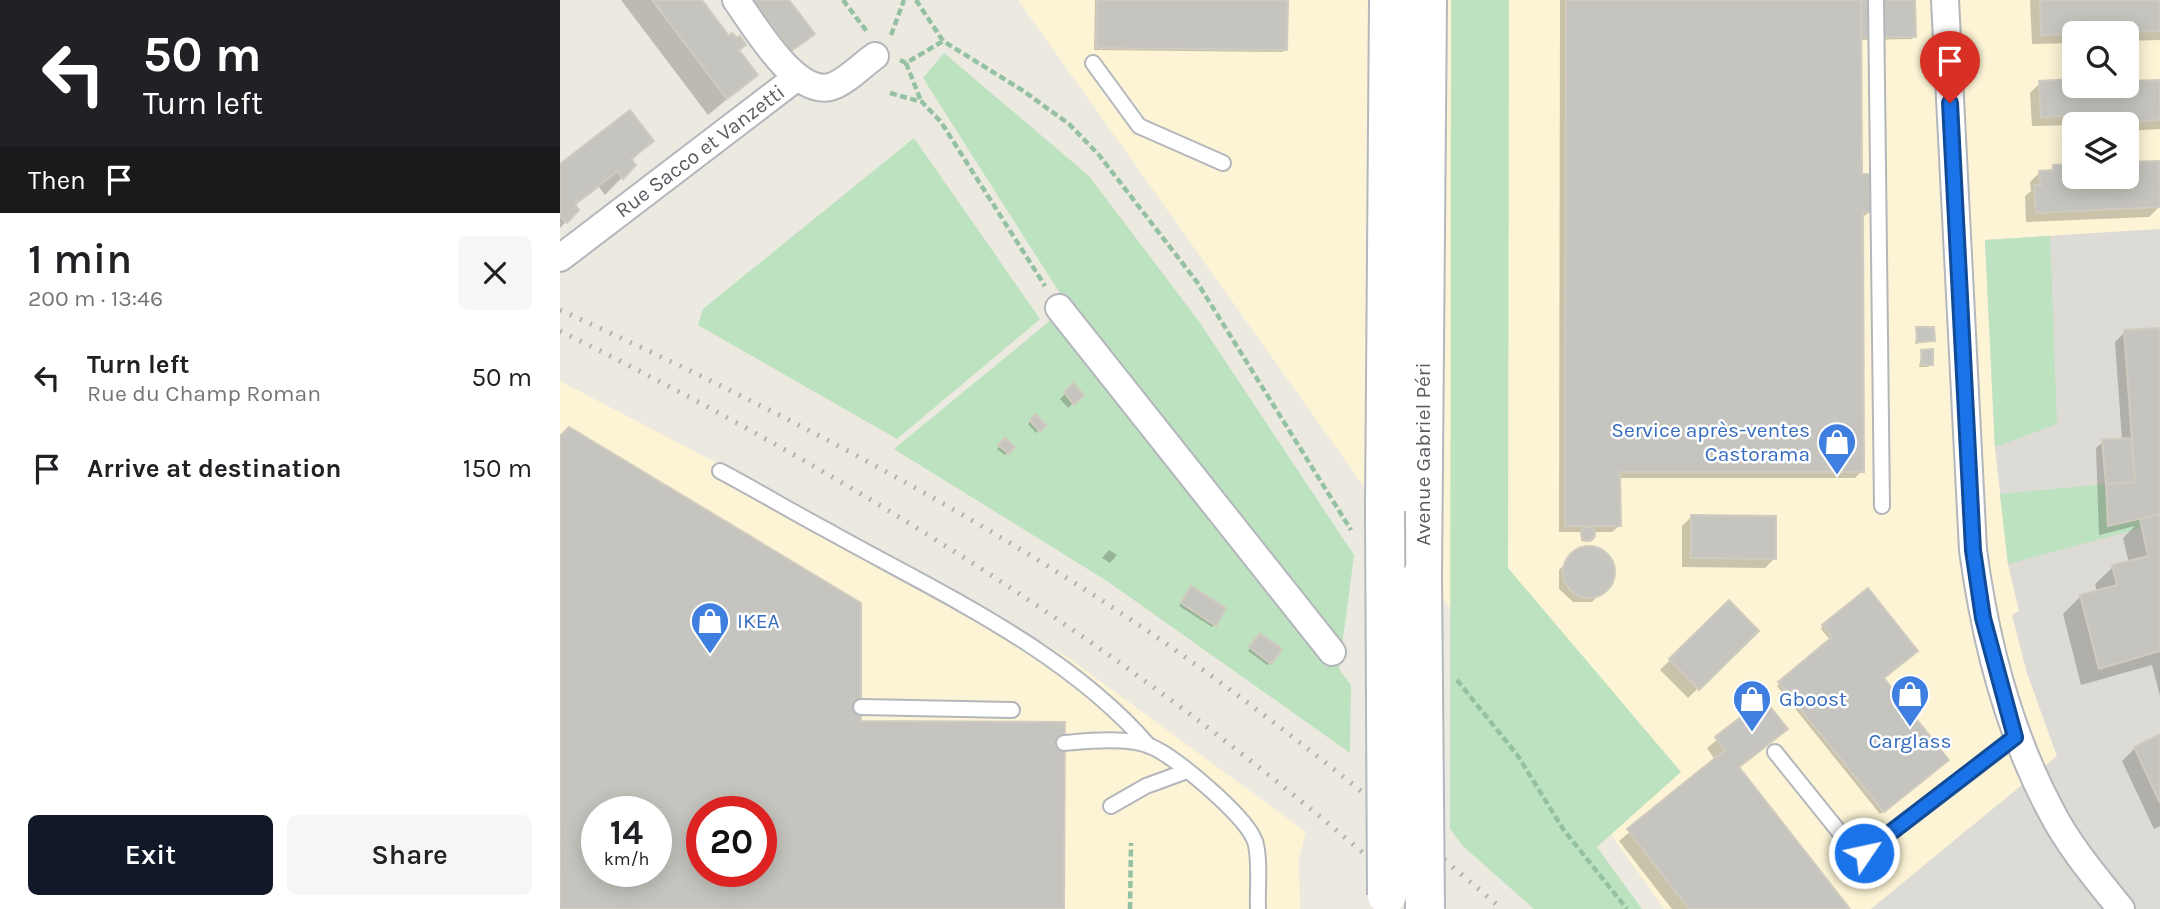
<!DOCTYPE html>
<html lang="en">
<head>
<meta charset="utf-8">
<style>
	body { margin:0; font-family:Karla,sans-serif; background:#f6f6f6; color:#202124; height:100vh; display:flex; flex-direction:column; font-size:26px; white-space:nowrap }
	* { box-sizing:border-box; margin:0 }
	p { font-size:23px; color:#757577 }
	.icon { flex:none; width:38px; height:38px; fill:none; stroke:currentColor; stroke-width:2; stroke-linecap:round; stroke-linejoin:round }
	.map { position:relative; flex:1; overflow:hidden }
	.details { display:flex; flex-direction:column; background:#fff; width:560px }
	.details>* { flex:none }
	.banner { background:#202124; color:#fff; overflow:hidden }
	.tools { position:absolute; left:1502px; top:21px; display:grid; gap:14px }
	.tools a { display:grid; place-items:center; width:77px; height:77px; border-radius:10px; background:#fff; box-shadow:0 4px 18px #0003; font-size:35px }
	.speed { position:absolute; left:21px; top:796px; display:flex; gap:14px; font-size:35px; font-weight:700; text-align:center }
	.speed>* { display:grid; place-content:center; width:91px; height:91px; border-radius:50%; background:#fff; box-shadow:0 4px 18px #0003; line-height:1 }
	.speed small { font-size:18px; font-weight:400 }
	.speed .limit { border:10px solid #d22; background:#fff; color:#111 }
	.pin { position:absolute; display:grid; place-items:center; width:60px; height:60px; color:#fff; margin:-72px -30px; border-radius:50% 50% 50% 0; rotate:-45deg; box-shadow:0 0 7px #0007 }
	.pin .icon { rotate:45deg }
	.me { position:absolute; width:77px; margin:-38px; rotate:56deg; stroke-linejoin:round; filter:drop-shadow(0 0 5px #0008) }
	.turn { display:flex; align-items:center; gap:24px; height:147px; padding:0 28px; font-size:32px }
	.turn .icon { width:91px; height:91px; stroke-width:2.5 }
	.turn b { display:block; font-size:49px; line-height:60px }
	.then { display:flex; align-items:center; height:66px; padding:0 28px; background:#0003; gap:14px; font-size:26px }
	.round { display:grid; place-items:center; flex:none; width:74px; height:74px; border-radius:10px; background:#f6f6f6 }
	.head { display:flex; align-items:center; justify-content:space-between; height:119px; padding:0 28px }
	h1 { font-size:42px; font-weight:600; line-height:52px }
	.primary-button { display:flex; gap:14px; margin-top:auto; padding:14px 28px }
	.primary-button a { flex:1; height:80px; border-radius:10px; background:#111827; color:#fff; font-size:28px; font-weight:600; line-height:80px; text-align:center }
	.primary-button a+a { background:#f6f6f6; color:#202124 }
	ul { padding:0; list-style:none }
	li { display:flex; align-items:center; gap:21px; height:91px; padding:0 28px }
	li div { flex:1 }
	li b { display:block; font-size:26px }
	li em { font-style:normal }
	main { display:flex; flex:1; min-height:0 }
	.map>svg:first-child { display:block }
</style>
</head>
<body>
<main>
<section class="details">
<div class="banner">
<div class="turn"><svg class="icon" aria-label="left" viewBox="0 0 24 24"><path d="M17 20v-9H6M10 6l-5 5 5 5"/></svg><div><b>50 m</b>Turn left</div></div>
<div class="then">Then<svg class="icon" aria-label="arrive" viewBox="0 0 24 24"><path d="M6 21V4h12l-3 4 3 4H6"/></svg></div>
</div>
<div class="head"><div><h1>1 min</h1><p>200 m · 13:46</p></div><a class="round"><svg class="icon" aria-label="close" viewBox="0 0 24 24"><path d="M6 6l12 12M18 6L6 18"/></svg></a></div>
<ul>
<li><svg class="icon" aria-label="left" viewBox="0 0 24 24"><path d="M17 20v-9H6M10 6l-5 5 5 5"/></svg><div><b>Turn left</b><p>Rue du Champ Roman</p></div><em>50 m</em></li>
<li><svg class="icon" aria-label="arrive" viewBox="0 0 24 24"><path d="M6 21V4h12l-3 4 3 4H6"/></svg><div><b>Arrive at destination</b></div><em>150 m</em></li>
</ul>
<div class="primary-button"><a>Exit</a><a>Share</a></div>
</section>
<div class="map">
<svg width="1600" height="909" viewBox="0 0 1600 909">
	<rect width="100%" height="100%" fill="#ebe9e0"/>
	<path fill="#fcf4d5" fill-rule="evenodd" d="M458 0H1600V229L1425 240 1435 447 1448 564 1459 611 1452 615 1467 673 1497 756 1311 909H1104ZM1514 33H1566V86H1514ZM1514 124H1566V177H1514Z
		M0 381 220 496 506 656 746 832 739 859 740 909H0ZM37 812H96V872H37ZM142 812H201V872H142Z"/>
	<path fill="#dddbd5" d="M1600 229V909H1311L1497 756 1467 673 1452 615 1459 611 1448 564 1435 447 1425 240Z"/>
	<path fill="#bde2bf" d="M891 0H949L948 568 1121 772 1037 847 1082 909H974L903 846 890 829Z
		M384 53 529 176 638 320 794 555 779 669 791 685 790 753 547 581 334 449 508 306 363 78Z
		M354 138 480 319 337 439 138 325 143 309Z
		M1490 236 1497 424 1435 447 1425 240Z
		M1546 484 1548 526 1580 519 1581 528 1448 564 1440 494Z"/>
	<path fill="#0003" fill-rule="evenodd" d="M61 0H140L196 75 148 115Z
		M189 0H227L250 36 228 53Z
		M535 0H726L725 49 723 52 534 50Z
		M1000 0H1353L1354 36 1352 39 1299 40 1300 176 1310 212 1301 218 1302 471 1295 478H1058L1059 526 1052 532H1032L1028 542 1021 541 1022 532H999Z
		M1470 0H1600V40L1566 41V33H1514V43L1472 44Z
		M1600 81V129L1566 131V124L1472 126 1470 93 1480 83 1566 86Z
		M92 141 71 161 74 165 45 195 39 187 14 206 17 210 0 228V166Z
		M1494 167 1514 177H1566L1599 207 1589 217 1466 222 1465 196 1471 191 1470 182 1480 172H1489Z
		M1357 329 1373 341 1355 344Z
		M1600 330V696L1592 665 1521 685 1503 614 1521 596 1537 592 1535 584 1553 567 1569 563 1563 538 1575 526 1539 535 1536 448 1543 442 1562 440 1555 342 1565 332Z
		M1362 351 1371 364 1368 367H1359Z
		M513 386 522 395 508 408 500 399Z
		M475 416 484 425 476 433 468 424Z
		M0 438 299 723 502 909H0ZM37 812H96V872H37ZM142 812H201V872H142Z
		M445 440 453 447 445 455 437 449Z
		M1132 516 1215 558 1205 568 1122 567V526Z
		M1020 549H1039L1050 559 1054 572 1052 581 1032 602H1013L999 589V570Z
		M549 550 557 555 550 563 542 558Z
		M629 591 654 625 652 627 619 606Z
		M1169 602 1196 631 1128 698 1100 670Z
		M1263 626 1322 678 1384 763 1320 814 1217 686 1270 640 1261 629Z
		M697 638 710 663 707 665 688 651Z
		M1204 701 1178 768 1288 909H1112L1059 841 1155 760 1147 748Z
		M1600 736V826L1594 829 1562 761 1575 748Z"/>
	<path fill="#c6c4be" stroke="#d0cbbf" stroke-width="2" fill-rule="evenodd" d="M92 0H142L169 36 172 33 177 38 180 36 186 45 179 50 198 75 167 99Z
		M193 0H229L255 34 231 51Z
		M537 0H728L727 50 536 48Z
		M1006 0H1301L1302 174H1311V212H1303L1304 472H1060L1061 526H1005Z
		M1301 0H1355L1356 37H1301Z
		M1480 0H1600V31L1481 35Z
		M1514 79V86H1566V81L1600 80V120L1542 123V114L1481 117 1479 81Z
		M70 110 94 141 71 159 76 165 63 179 58 171 15 204 19 210 7 223 0 216V164Z
		M1599 161 1600 207 1476 213 1474 185H1481L1479 171 1493 170V165L1514 164V177H1566V162Z
		M1356 327H1374L1375 341 1357 342Z
		M1600 328V514L1548 526 1546 484 1575 482 1564 330Z
		M1373 349V365H1362L1361 350Z
		M513 383 524 395 514 405 504 392Z
		M475 414 486 425 480 432 470 421Z
		M9 427 301 603V721L505 722 504 909H0V436ZM37 812H96V872H37ZM142 812H201V872H142Z
		M445 438 455 447 449 454 438 445Z
		M1571 438 1575 482 1546 484 1542 440Z
		M1600 514V651L1539 669 1520 595 1557 585 1552 565 1588 556 1580 519Z
		M1131 515 1216 516V559L1131 558Z
		M1021 534a7 7 0 1 1 14 0a7 7 0 1 1-14 0Z
		M1003 572a26 26 0 1 1 52 0a26 26 0 1 1-52 0Z
		M631 586 666 608 656 626 621 603Z
		M1308 588 1358 651 1324 678 1389 760 1324 812 1218 682 1272 637 1262 625Z
		M1169 600 1199 631 1139 690 1109 659Z
		M700 633 722 649 711 664 689 647Z
		M1204 699 1228 729 1179 767 1290 909H1129L1067 829 1165 750 1155 737Z
		M1600 734V803L1574 747Z"/>
	<g fill="none" stroke-linecap="round" stroke-linejoin="round">
		<g stroke="#b3b6bb" stroke-width="18">
			<path id="lane" d="M1316 0 1322 506
				M533 63 579 126 663 163
				M160 471C198 491 234 513 272 533 381 594 506 650 589 746
				M301 707 452 710
				M504 743C528 741 567 737 590 746 616 757 683 814 694 839 701 853 697 892 698 909
				M1215 752 1289 844 1304 853 1456 737
				M551 806 586 786 627 771"/>
		</g>
		<g stroke="#b3b6bb" stroke-width="30">
			<path id="street" d="M176 0C195 26 234 95 270 87 285 83 302 65 315 56
				M1385 0 1413 550C1425 640 1447 728 1490 809 1508 845 1536 878 1561 909
				M0 258 236 78
				M499 308 772 652"/>
		</g>
		<g stroke="#b4b7bd" stroke-width="42">
			<path id="secondary" d="M825 511 829 0
				M862 576 867 0"/>
		</g>
		<path stroke="#95c1a3" stroke-width="4.5" stroke-dasharray="7 3.5" stroke-linecap="butt" d="M283 0 308 33
			M356 0 383 41 462 90 509 124 539 155 637 282 791 530
			M331 35 344 0
			M340 60 346 63 383 41
			M346 63 361 101
			M330 93 362 102 381 122 485 286
			M897 680 958 756 1003 829 1067 909
			M570 909 571 843"/>
		<use href="#lane" stroke="#fff" stroke-width="14"/>
		<use href="#street" stroke="#fff" stroke-width="26"/>
		<use href="#secondary" stroke="#fff" stroke-width="38"/>
		<path stroke="#b1b2b2" stroke-width="5" stroke-dasharray="2 9" stroke-linecap="butt" d="M0 310C195 398 386 497 564 615 697 704 821 805 942 909
			M0 331C314 485 607 675 867 909"/>
		<g stroke="#b4b7bd" stroke-width="42" stroke-linecap="butt">
			<path id="secondary-bridge" d="M825 511 827 895
				M862 576 865 909"/>
		</g>
		<use href="#secondary-bridge" stroke="#fff" stroke-width="38"/>
	</g>
	<g fill="none" stroke-linecap="round" stroke-linejoin="round">
		<g stroke="#114b97" stroke-width="18">
			<path id="route" d="M1304 853 1455 737 1423 618 1413 550 1390 103"/>
		</g>
		<use href="#route" stroke="#1a73e8" stroke-width="12"/>
	</g>
	<defs>
		<g id="shop-pin" transform="scale(2.0125)"><path d="M0 17L-7.5 6A9.5 9.5 0 1 1 7.5 6Z" fill="#3f7fe0" stroke="#fff"/><path d="M-5-2.5h2.3a2.7 3.5 0 0 1 5.4 0H5L5.5 6h-11ZM-1.5-2.5h3a1.5 2.3 0 0 0-3 0Z" fill="#fff"/></g>
	</defs>
	<g fill-rule="evenodd">
		<use href="#shop-pin" x="1277" y="442"/>
		<use href="#shop-pin" x="150" y="621"/>
		<use href="#shop-pin" x="1350" y="694"/>
		<use href="#shop-pin" x="1192" y="699"/>
	</g>
	<g text-anchor="middle" dominant-baseline="central" stroke-width="5" stroke-linejoin="round" paint-order="stroke">
		<g font-size="21" fill="#595c61" stroke="#fff">
			<text transform="translate(140 151) rotate(-37)">Rue Sacco et Vanzetti</text>
			<text transform="translate(863 454) rotate(-90)">Avenue Gabriel Péri</text>
		</g>
		<g font-size="21" fill="#366cbe" stroke="#fff" text-anchor="start">
			<text x="1250" y="430" text-anchor="end">Service après-ventes<tspan x="1250" dy="24">Castorama</tspan></text>
			<text x="177" y="621">IKEA</text>
			<text x="1219" y="699">Gboost</text>
			<text x="1350" y="741" text-anchor="middle">Carglass</text>
		</g>
	</g>
</svg>
<div class="tools">
<a><svg class="icon" aria-label="search" viewBox="0 0 24 24"><circle cx="10" cy="10" r="6"/><path d="M15 15l6 6"/></svg></a>
<a><svg class="icon" aria-label="layers" viewBox="0 0 24 24"><path d="M12 4l9 5-9 5-9-5zM3 14l9 5 9-5"/></svg></a>
</div>
<div class="speed"><div>14<small>km/h</small></div><div class="limit">20</div></div>
<div class="pin" style="left:1390px;top:103px;background:#d93025"><svg class="icon" aria-label="arrive" viewBox="0 0 24 24"><path d="M6 21V4h12l-3 4 3 4H6"/></svg></div>
<svg class="me" style="left:1304px;top:853px" viewBox="-20 -20 40 40"><circle r="17" fill="#1a73e8" stroke="#fff" stroke-width="3"/><path d="M0-11L8 9 0 5-8 9z" fill="#fff"/></svg>
</div>
</main>
</body>
</html>
